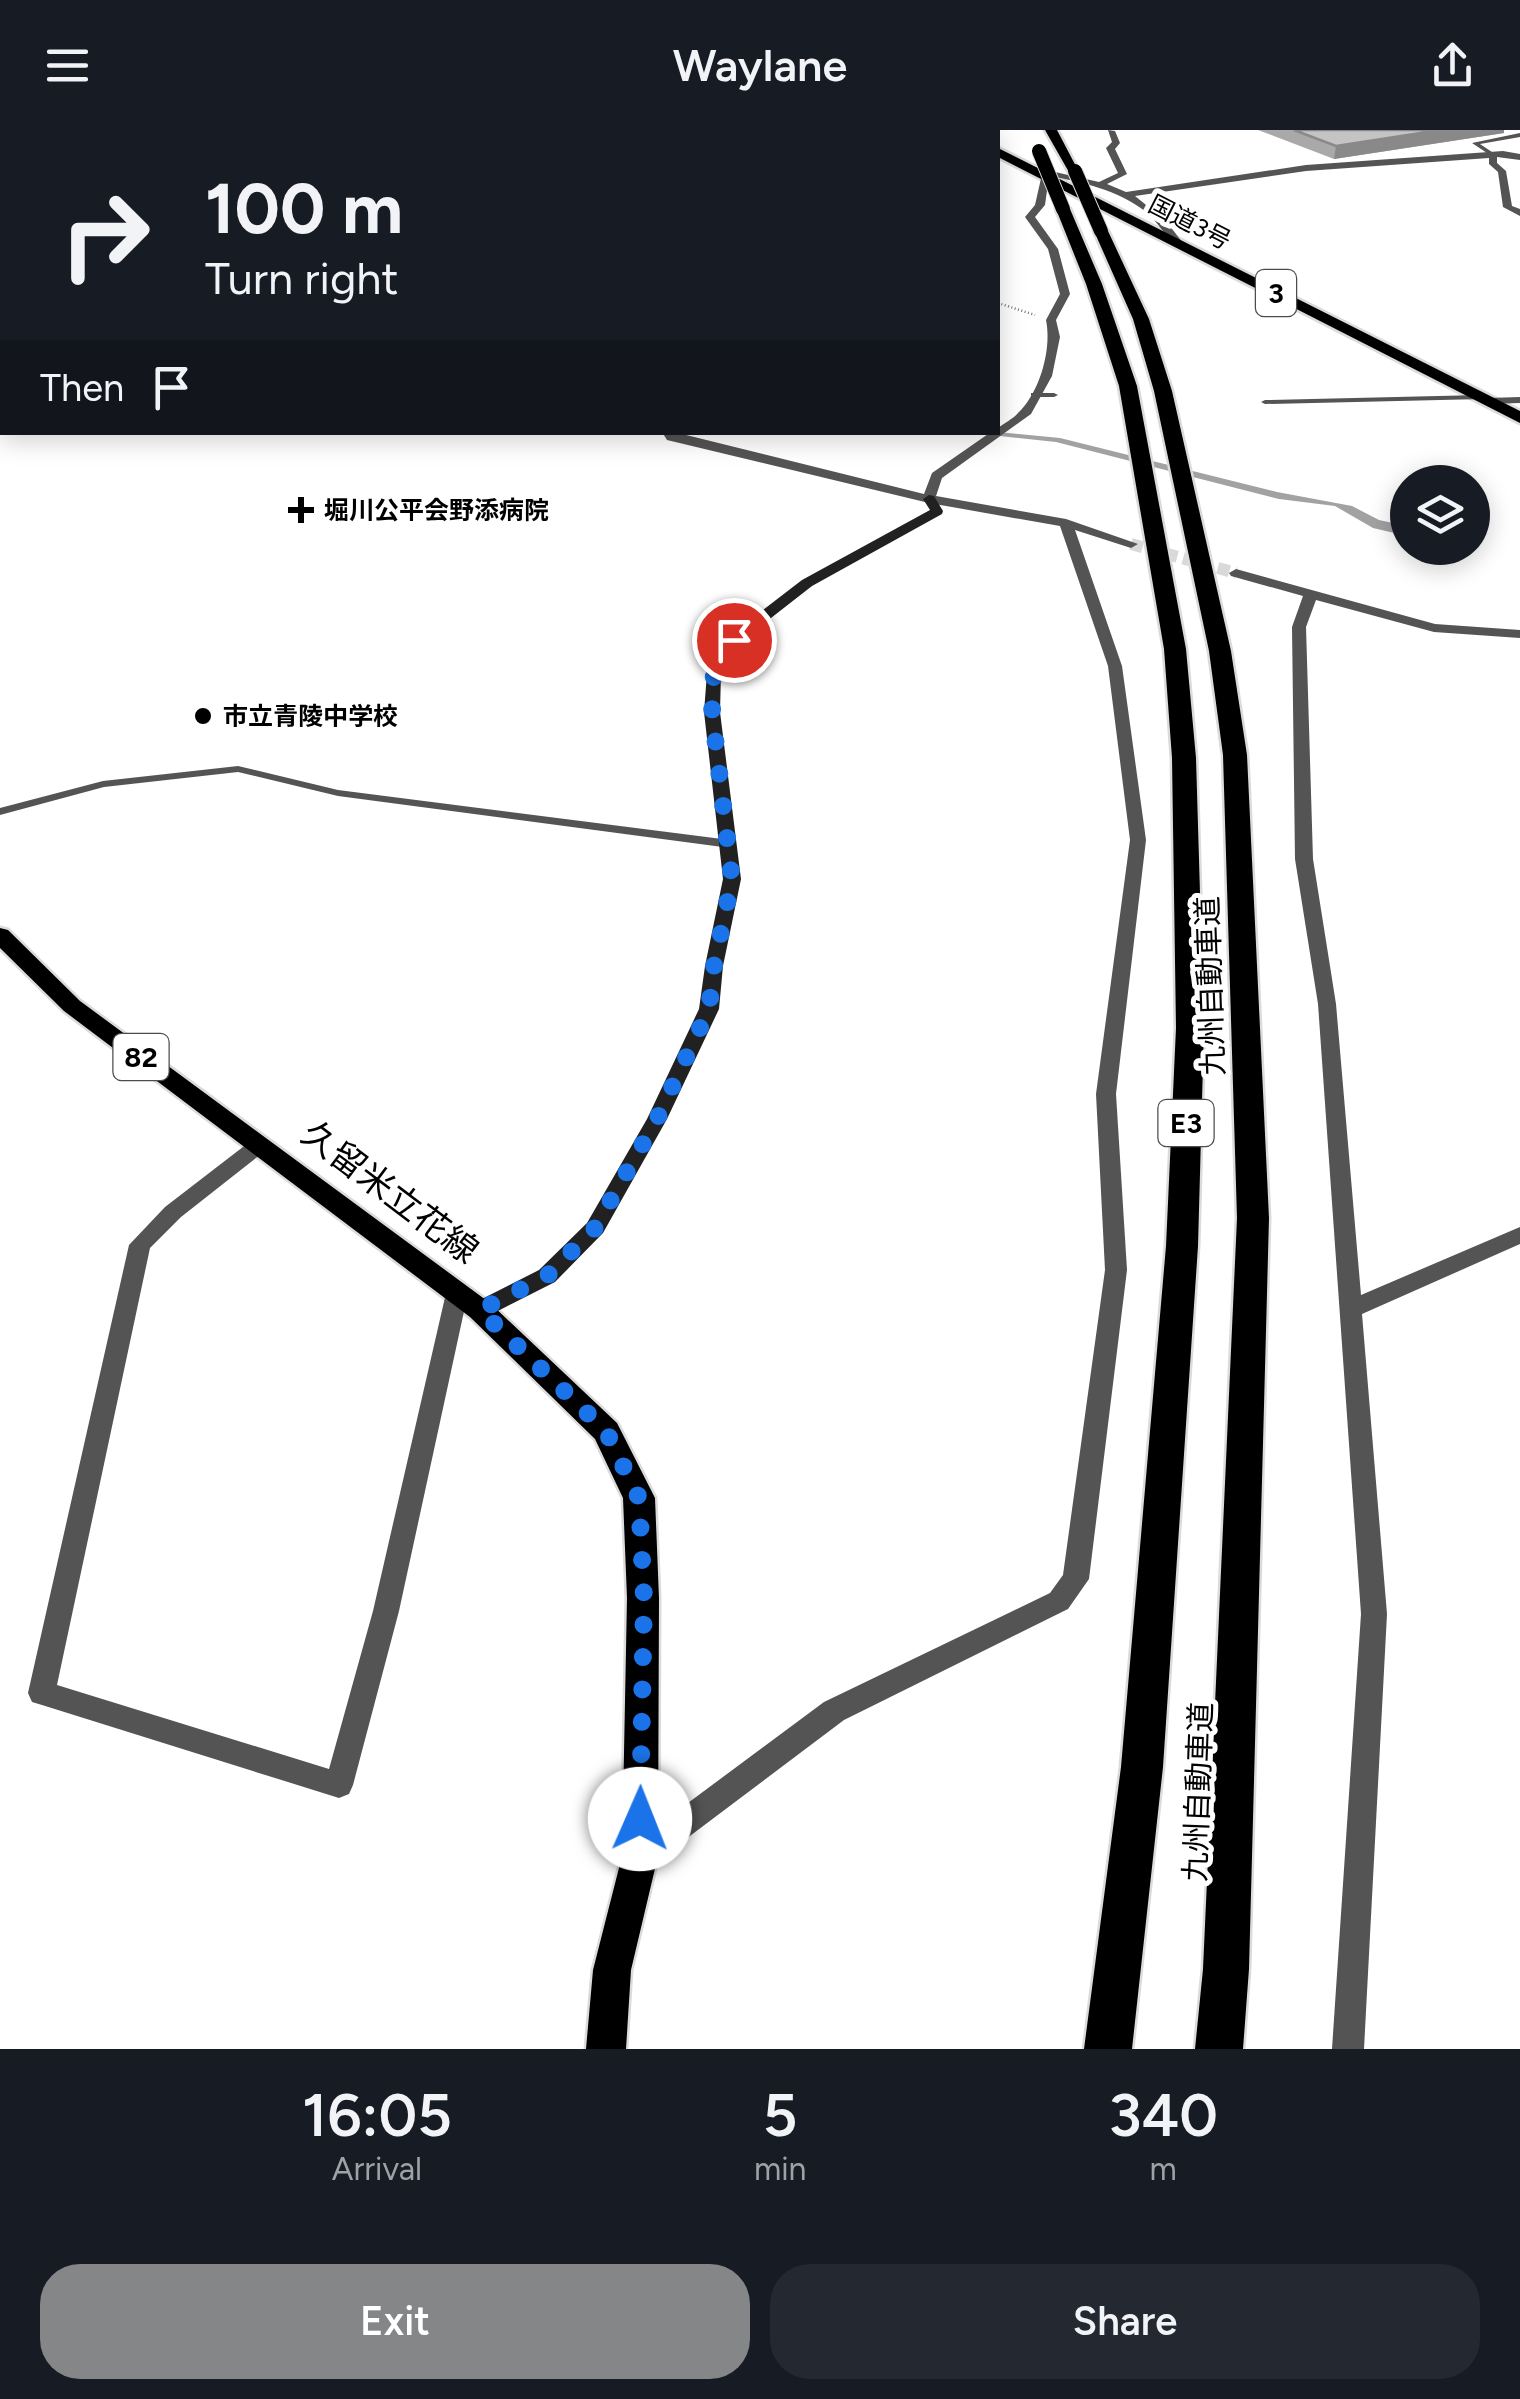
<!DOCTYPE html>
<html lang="en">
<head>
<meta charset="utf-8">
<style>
	body { margin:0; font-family:Figtree,"Noto Sans JP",sans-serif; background:#242831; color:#f1f3f6; height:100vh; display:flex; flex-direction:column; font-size:38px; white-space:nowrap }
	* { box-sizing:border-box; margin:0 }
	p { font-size:32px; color:#9ea1a6 }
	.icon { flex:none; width:55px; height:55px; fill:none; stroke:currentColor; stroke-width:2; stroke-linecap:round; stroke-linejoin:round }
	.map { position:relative; height:1919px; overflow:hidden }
	.details { display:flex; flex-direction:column; background:#171b24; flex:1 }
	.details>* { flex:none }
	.hud { position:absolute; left:0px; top:0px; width:1000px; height:305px; box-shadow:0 5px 25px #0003; background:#171b24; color:#f1f3f6; overflow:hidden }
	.fabs { position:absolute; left:1390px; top:335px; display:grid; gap:20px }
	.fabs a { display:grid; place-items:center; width:100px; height:100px; border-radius:50%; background:#171b24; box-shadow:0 5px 25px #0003; font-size:50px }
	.pin { position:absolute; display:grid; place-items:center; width:85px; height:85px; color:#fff; margin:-42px; border:5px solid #fff; border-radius:50%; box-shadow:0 2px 10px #0007 }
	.me { position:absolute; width:110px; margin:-55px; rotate:1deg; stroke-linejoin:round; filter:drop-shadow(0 0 8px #0008) }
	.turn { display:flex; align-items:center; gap:35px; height:210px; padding:0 40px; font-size:45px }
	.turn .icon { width:130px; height:130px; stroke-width:2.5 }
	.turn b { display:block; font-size:70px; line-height:85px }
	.then { display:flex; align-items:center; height:95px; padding:0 40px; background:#0003; gap:20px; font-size:38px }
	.eta { display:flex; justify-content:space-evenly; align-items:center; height:170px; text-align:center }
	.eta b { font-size:60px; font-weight:600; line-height:70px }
	.primary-button { display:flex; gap:20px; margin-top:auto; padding:20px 40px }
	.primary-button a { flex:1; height:115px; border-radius:40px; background:#858687; color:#fff; font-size:40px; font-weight:600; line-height:115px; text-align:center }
	.primary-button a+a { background:#242831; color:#f1f3f6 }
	header { display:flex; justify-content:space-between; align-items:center; height:130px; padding:0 40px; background:#171b24; font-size:45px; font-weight:600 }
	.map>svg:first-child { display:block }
</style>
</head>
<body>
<header><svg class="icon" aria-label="menu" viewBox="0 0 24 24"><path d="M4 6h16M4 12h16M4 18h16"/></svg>Waylane<svg class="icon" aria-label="share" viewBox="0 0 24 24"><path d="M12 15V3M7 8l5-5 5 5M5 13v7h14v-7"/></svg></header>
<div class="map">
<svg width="1520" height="1919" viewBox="0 0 1520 1919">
	<rect width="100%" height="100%" fill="#fff"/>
	<path fill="#a2a2a2" d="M998 302 1060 308 1277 362 1352 376 1379 390 1407 396V406L1373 398 1335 376 1279 369 1056 312 973 303Z"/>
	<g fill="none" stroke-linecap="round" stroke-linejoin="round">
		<path stroke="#d9d9d9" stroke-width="12" stroke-dasharray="12 6" stroke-linecap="butt" d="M1131 414 1236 443"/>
		<g stroke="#dbdbdb" stroke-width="5">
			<path id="primary" d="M0 798 8 800 80 871 490 1173 617 1293 655 1368 659 1468 658 1726 631 1840 626 1919H586L593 1840 622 1726 627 1468 623 1368 595 1309 470 1187 64 881 0 818Z"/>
		</g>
		<g stroke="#dbdbdb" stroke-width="5">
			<path id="highway" d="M948 0H964L965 2H950Z
				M1045 0H1057L1080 44H1070Z
				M998 18 1520 281V293L998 27Z
				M1063 75 1070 79 1102 154 1137 256 1186 519 1196 628 1204 898 1198 1116 1163 1637 1132 1919H1084L1121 1637 1166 1116 1176 898 1172 628 1164 519 1119 256 1086 154 1056 79Z
				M1101 97 1108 101 1149 189 1172 261 1231 521 1247 625 1269 1088 1249 1839 1243 1919H1195L1203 1839 1237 1088 1223 625 1209 521 1154 261 1133 189 1094 101Z"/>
		</g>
		<path stroke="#767676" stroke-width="2.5" stroke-dasharray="1 2.5" stroke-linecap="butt" d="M998 173 1035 185"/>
		<path fill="#545454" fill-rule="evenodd" d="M1520 3V7L1480 14 1495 24 1493 27 1472 13Z
			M1031 263H1054L1058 265 1054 267H1031Z
			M1480 265 1484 267 1483 269 1265 274 1261 272 1265 270Z
			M238 636 338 660 730 710 736 714 730 718 338 666 238 642 104 657 0 685V678L103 651Z"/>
		<path fill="#545454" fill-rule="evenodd" d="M695 0H704L705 2H697Z
			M1108 0 1115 1 1120 13 1115 19 1127 44 1107 54 1126 62 1306 35 1503 21 1520 24V30L1497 27V33L1506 41 1512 76 1520 79V86L1503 77 1498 42 1489 34V28L1306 41 1135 66 1167 92 1182 112 1177 115C1165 106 1157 91 1145 81 1117 60 1083 52 1049 46L1045 75 1035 87 1058 119 1070 164 1056 190 1060 207 1052 246 1031 284 942 348 936 366 1066 389 1138 414 1131 418 1075 400 1122 536 1146 710 1116 964 1127 1140 1089 1449 1068 1479 844 1590 650 1736 640 1740 630 1736 625 1726 630 1716 824 1572 1050 1463 1063 1445 1105 1140 1096 964 1130 710 1108 536 1060 396 929 373 667 310 662 302H674L924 364 932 343 991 302H998V298C1004 293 1013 289 1018 283 1040 262 1052 219 1046 190L1060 164 1048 119 1025 87 1035 75 1042 44 1029 40 1033 37 1099 52 1118 43 1106 18 1112 12Z
			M0 7 2 8V12L0 13Z
			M0 124H2V130H0Z
			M1520 267V273L1488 274 1482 271 1488 268Z
			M1236 439 1435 494 1520 500V508L1434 502 1316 470 1306 497 1313 729 1336 874 1361 1165 1520 1097V1114L1362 1184 1387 1484 1364 1919H1332L1361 1484 1318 874 1295 729 1292 497 1303 466 1231 446 1229 443Z
			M259 1008 266 1010 269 1015 266 1020 181 1087 150 1118 57 1555 329 1639 373 1481 446 1163 449 1157H465L468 1163 399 1481 353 1655 349 1664 339 1668 42 1575 32 1572 28 1563 129 1115 165 1077 252 1010Z"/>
		<path fill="#212121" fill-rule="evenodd" d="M929 365 934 366 943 381 942 384 812 456 740 512 721 543 720 582 741 749 723 836 719 879 667 989 603 1103 555 1152 488 1186H472L469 1180 472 1174 539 1140 587 1093 647 989 699 879 705 836 723 749 704 582 707 543 729 506 802 450 930 380 923 369Z"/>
		<use href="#primary" fill="#000" fill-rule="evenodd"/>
		<use href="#highway" fill="#000" fill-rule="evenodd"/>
		<g stroke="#dbdbdb" stroke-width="16" stroke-linecap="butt">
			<path id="highway-bridge" d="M1039 21 1063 79
				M1075 41 1101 101"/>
		</g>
		<use href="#highway-bridge" stroke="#000" stroke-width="14"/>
	</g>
	<path fill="#a9a9a9" d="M1258 0H1504V3L1334 29Z"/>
	<path fill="#898989" d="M1440 0H1504V3L1334 29 1336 16Z"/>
	<path fill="#c4c4c4" stroke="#898989" stroke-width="2.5" d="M1294 0H1440L1336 16Z"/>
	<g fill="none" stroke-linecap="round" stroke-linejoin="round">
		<path stroke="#1a73e8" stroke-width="18" stroke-dasharray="0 32.4" d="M640 1689 644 1468 639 1368 606 1301 480 1180 547 1146 595 1098 657 989 709 879 714 836 732 750 712 582 714 542 734 510"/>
	</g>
	<g fill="#000" stroke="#fff" stroke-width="4">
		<path d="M296 365h10v10h10v10h-10v10h-10v-10h-10v-10h10z"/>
		<circle cx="203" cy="586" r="10"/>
	</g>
	<g text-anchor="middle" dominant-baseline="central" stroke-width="10" stroke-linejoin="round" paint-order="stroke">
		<g font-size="25" fill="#000" stroke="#fff">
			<text transform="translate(1190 92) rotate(27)">国道3号</text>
		</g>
		<g font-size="25" font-weight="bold" fill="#000" stroke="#fff" text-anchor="start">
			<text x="324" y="380">堀川公平会野添病院</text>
			<text x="223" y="586">市立青陵中学校</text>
		</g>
		<g fill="#fff" stroke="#4c4c4c" stroke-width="2.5">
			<rect x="1256" y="140" width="40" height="46" rx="8"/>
			<rect x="113.5" y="904" width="55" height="46" rx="8"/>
			<rect x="1158.5" y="970" width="55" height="46" rx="8"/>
		</g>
		<g font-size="28" font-weight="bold" fill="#000">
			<text x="1276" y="163">3</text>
			<text x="141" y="927">82</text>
			<text x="1186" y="993">E3</text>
		</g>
		<g font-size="30" fill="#000" stroke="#fff">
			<text transform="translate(1210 856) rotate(-92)">九州自動車道</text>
			<text transform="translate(1198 1662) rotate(-88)">九州自動車道</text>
		</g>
		<g font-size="35" fill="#000" stroke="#fff">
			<text transform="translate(390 1062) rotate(37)">久留米立花線</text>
		</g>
	</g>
</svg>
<div class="fabs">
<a><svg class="icon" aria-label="layers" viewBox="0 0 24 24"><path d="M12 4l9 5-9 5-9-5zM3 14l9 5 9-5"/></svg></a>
</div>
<div class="pin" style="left:734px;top:510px;background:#d93025"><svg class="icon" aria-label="arrive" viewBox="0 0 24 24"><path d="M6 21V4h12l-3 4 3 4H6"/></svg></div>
<svg class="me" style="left:640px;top:1689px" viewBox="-20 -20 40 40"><circle r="19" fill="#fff"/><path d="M0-13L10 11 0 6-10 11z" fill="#1a73e8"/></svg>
<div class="hud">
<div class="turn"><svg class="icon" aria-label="right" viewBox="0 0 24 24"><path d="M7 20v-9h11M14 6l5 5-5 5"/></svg><div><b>100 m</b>Turn right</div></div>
<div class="then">Then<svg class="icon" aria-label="arrive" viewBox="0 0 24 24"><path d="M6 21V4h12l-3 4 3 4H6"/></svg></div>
</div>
</div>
<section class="details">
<div class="eta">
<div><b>16:05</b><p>Arrival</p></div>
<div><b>5</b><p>min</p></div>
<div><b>340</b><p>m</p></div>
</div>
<div class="primary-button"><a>Exit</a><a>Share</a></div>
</section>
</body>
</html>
